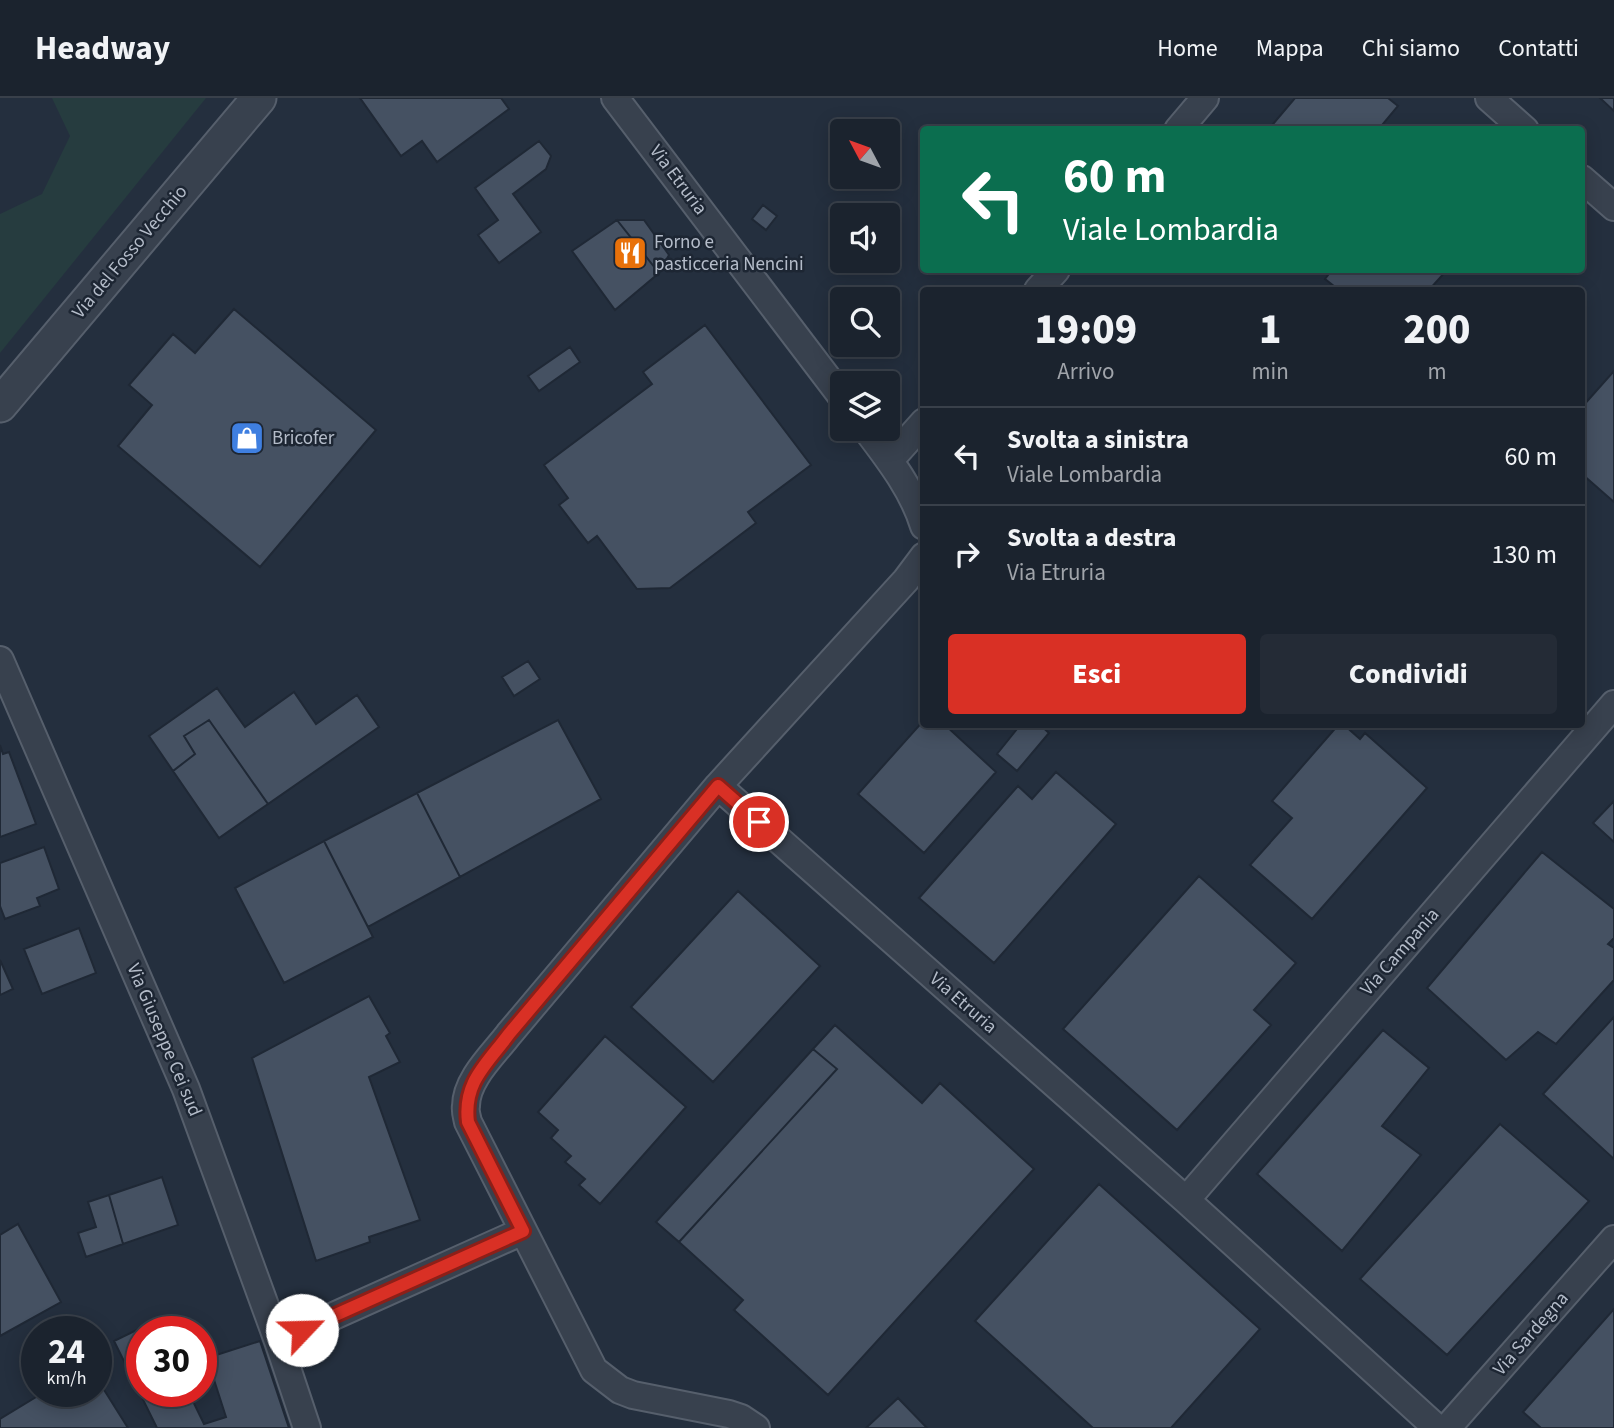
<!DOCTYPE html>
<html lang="it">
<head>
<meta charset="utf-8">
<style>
	body { margin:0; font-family:"Source Sans 3",sans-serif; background:#242b36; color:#f1f3f6; height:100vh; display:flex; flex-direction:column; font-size:26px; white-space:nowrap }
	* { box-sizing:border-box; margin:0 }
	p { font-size:23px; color:#a0a4aa }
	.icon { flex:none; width:38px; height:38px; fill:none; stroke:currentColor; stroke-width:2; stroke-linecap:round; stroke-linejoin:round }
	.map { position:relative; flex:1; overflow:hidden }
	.sheet { position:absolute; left:920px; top:189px; width:665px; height:441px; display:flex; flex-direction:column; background:#1b232e; border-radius:7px; box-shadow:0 4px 18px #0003,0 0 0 2px #39404a }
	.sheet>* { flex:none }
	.banner { position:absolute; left:920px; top:28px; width:665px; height:147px; border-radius:7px; box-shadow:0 4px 18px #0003,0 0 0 2px #39404a; background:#0b6e4f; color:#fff; overflow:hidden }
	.needle { width:46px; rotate:311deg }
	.tools { position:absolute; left:830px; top:21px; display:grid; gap:14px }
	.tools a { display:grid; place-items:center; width:70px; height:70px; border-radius:7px; background:#1b232e; box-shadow:0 4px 18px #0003,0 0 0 2px #39404a; font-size:35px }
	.speed { position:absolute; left:21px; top:1218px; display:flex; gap:14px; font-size:35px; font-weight:700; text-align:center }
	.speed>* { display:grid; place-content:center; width:91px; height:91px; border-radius:50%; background:#1b232e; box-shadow:0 4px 18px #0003,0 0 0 2px #39404a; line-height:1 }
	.speed small { font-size:18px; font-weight:400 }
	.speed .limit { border:10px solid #d22; background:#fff; color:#111 }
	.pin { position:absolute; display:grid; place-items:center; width:60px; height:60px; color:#fff; margin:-30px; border:4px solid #fff; border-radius:50%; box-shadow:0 2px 7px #0007 }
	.me { position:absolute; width:77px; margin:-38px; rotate:66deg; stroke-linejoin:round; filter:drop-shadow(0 0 5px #0008) }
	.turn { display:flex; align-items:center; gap:24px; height:147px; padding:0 28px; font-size:32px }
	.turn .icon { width:91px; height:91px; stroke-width:2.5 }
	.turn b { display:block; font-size:49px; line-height:60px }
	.eta { display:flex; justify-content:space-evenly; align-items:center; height:119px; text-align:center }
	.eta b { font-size:42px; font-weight:800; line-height:49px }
	.button { display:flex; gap:14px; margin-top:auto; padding:14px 28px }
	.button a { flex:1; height:80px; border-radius:7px; background:#d93025; color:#fff; font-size:28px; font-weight:800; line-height:80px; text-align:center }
	.button a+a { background:#242b36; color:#f1f3f6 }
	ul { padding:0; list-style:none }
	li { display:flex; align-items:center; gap:21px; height:98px; padding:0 28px; border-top:2px solid #39404a }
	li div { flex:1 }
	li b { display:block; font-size:26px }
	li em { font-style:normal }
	header { display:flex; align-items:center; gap:42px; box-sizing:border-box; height:98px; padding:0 35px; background:#1b232e; border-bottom:2px solid #39404a }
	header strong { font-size:33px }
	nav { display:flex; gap:38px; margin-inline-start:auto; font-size:24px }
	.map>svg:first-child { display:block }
</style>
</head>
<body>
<header>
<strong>Headway</strong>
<nav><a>Home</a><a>Mappa</a><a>Chi siamo</a><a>Contatti</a></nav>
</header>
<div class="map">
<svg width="1614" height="1330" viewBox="0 0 1614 1330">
	<rect width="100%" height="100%" fill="#242f3e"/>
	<path fill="#263c3f" d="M52 0H206L0 255V116L42 96 70 38Z"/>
	<path fill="#455162" stroke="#1f2835" stroke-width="2" d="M360 0H501L509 11 437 64 422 43 401 58Z
		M1295 0H1388L1398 8 1378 32H1268Z
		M1600 0H1614V13Z
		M539 43 551 58 546 71 513 96 541 134 499 165 478 137 498 122 475 90Z
		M763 107 777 118 766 132 752 121Z
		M617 122 659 175 615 212 572 153Z
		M617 122H644L669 157 659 175Z
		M1332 172H1447L1429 192H1339L1325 181Z
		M234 211 376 332 260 469 118 348 152 307 129 287 173 236 195 255Z
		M705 227 811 367 748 414 756 425 670 490 637 491 597 438 588 445 559 407 568 400 544 367 652 286 643 274Z
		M570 249 580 264 539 293 528 278Z
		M1614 273V404L1582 376V309Z
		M528 563 540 581 514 598 502 579Z
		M217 590 245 629 294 594 316 626 357 597 379 629 268 706 209 622 184 638 195 656 173 673 149 638Z
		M209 622 268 706 219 740 173 673 195 656 184 638Z
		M558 622 601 701 460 779 417 695Z
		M924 622V626H944L996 674 924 755 858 696Z
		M1021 626H1039L1049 635 1017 673 997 656Z
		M1339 626H1343L1360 641 1365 635 1427 690 1312 821 1250 767 1292 720 1272 703Z
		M0 647 3 656 9 654 36 726 0 739Z
		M1056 674 1116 726 994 865 919 800 1018 688 1032 701Z
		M417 695 460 779 368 829 324 743Z
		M1614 703V744L1593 725Z
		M324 743 373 839 284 885 235 790Z
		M44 749 59 791 37 800 40 808 5 821 0 808V765Z
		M1542 754 1614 811V840L1608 846 1614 850V882L1556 946 1538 934 1506 962 1427 890Z
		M1199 778 1296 865 1254 912 1271 927 1177 1032 1063 931Z
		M738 793 820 868 713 984 631 909Z
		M79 830 96 875 42 896 24 851Z
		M0 862 13 891 0 897Z
		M369 898 390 935 386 938 400 964 369 979 420 1122 369 1139 370 1144 316 1163 252 960Z
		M1614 919V1061L1543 996Z
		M835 927 922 1005 940 985 1034 1071 828 1297 734 1212 743 1202 679 1144 837 971 813 951Z
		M1383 932 1429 970 1382 1028 1421 1057 1342 1153 1257 1076Z
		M605 938 686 1009 600 1106 579 1087 585 1081 565 1064 571 1058 551 1040 558 1032 538 1014Z
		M813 951 837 971 679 1144 656 1124Z
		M1500 1026 1589 1103 1447 1257 1360 1181Z
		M162 1079 178 1127 123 1146 109 1097Z
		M1099 1086 1260 1231 1171 1330H1093L975 1223Z
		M109 1097 123 1146 86 1159 78 1135 96 1129 88 1104Z
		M18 1126 61 1204 0 1238V1137Z
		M1614 1211V1330H1541L1523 1314Z
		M155 1223 160 1234H142V1293H188L204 1326 226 1319 207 1260 260 1243 289 1330H157L114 1243Z
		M96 1279 128 1330H0V1321L46 1293H96Z
		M898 1300 927 1330H866Z"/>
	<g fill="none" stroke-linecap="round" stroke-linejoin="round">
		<g stroke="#565f6c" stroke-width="30">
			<path id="minor" d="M615 0 842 299
				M1489 0 1525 32
				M1178 32 1205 0
				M1582 81 1614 109
				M1038 192 1056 172
				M866 331C888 360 913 392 924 428
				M890 362 924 324
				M924 458 906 482 718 688 1186 1102 1437 1330
				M0 562 186 991 278 1243 307 1330
				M718 688 509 936C494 956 466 981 466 1008 465 1013 467 1019 468 1024L594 1272 620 1292 633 1297 729 1316 741 1320 756 1330
				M1186 1102 1614 606
				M278 1243 523 1133
				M1447 1330 1614 1141"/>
		</g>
		<g stroke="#565f6c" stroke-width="37">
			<path id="tertiary" d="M0 307 259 0"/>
		</g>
		<use href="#minor" stroke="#38414e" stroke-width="26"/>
		<use href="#tertiary" stroke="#38414e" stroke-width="33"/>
	</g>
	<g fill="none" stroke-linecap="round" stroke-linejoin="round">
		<g stroke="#8d1f18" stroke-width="18">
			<path id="route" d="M302 1232 523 1133 468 1024C463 984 487 966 509 936L718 688 759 724"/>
		</g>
		<use href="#route" stroke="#d93025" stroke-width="12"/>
	</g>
	<defs>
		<g id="restaurant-square" transform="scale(1.75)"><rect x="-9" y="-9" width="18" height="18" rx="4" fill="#e8710a" stroke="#1d2633"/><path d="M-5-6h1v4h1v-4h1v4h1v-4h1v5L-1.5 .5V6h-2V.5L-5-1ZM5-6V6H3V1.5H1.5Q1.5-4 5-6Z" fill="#fff"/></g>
		<g id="shop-square" transform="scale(1.75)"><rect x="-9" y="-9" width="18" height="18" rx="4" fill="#3f7fe0" stroke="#1d2633"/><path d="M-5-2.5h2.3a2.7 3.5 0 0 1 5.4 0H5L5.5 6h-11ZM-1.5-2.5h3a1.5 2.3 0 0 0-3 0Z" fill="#fff"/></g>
	</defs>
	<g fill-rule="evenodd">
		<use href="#restaurant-square" x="630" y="155"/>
		<use href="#shop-square" x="247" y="340"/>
	</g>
	<g text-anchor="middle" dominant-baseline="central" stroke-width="5" stroke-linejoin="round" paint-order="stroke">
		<g font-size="19" fill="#b4bcc9" stroke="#1d2633">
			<text transform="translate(678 82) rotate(53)">Via Etruria</text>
			<text transform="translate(130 154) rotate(-50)">Via del Fosso Vecchio</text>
			<text transform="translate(1400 854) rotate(-49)">Via Campania</text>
			<text transform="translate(963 905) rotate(41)">Via Etruria</text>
			<text transform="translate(164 942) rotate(67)">Via Giuseppe Cei sud</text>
			<text transform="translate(1531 1236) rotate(-49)">Via Sardegna</text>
		</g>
		<g font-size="19" fill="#b4bcc9" stroke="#1d2633" text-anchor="start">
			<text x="654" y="144">Forno e<tspan x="654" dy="22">pasticceria Nencini</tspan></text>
			<text x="272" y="340">Bricofer</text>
		</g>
	</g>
</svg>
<div class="tools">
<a><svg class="needle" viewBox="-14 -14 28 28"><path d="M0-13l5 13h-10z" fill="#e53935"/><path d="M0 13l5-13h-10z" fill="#a0a4aa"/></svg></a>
<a><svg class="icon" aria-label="sound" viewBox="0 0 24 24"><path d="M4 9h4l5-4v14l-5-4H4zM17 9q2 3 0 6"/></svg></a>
<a><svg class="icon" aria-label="search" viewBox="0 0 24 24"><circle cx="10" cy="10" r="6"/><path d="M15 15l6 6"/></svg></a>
<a><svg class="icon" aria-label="layers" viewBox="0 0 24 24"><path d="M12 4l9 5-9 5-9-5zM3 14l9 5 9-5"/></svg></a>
</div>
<div class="speed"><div>24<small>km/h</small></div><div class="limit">30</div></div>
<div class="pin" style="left:759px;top:724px;background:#d93025"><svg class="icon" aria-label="arrive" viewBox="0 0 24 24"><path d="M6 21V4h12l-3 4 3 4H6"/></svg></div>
<svg class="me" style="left:302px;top:1232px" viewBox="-20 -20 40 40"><circle r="19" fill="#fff"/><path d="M0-13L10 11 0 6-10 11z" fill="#d93025"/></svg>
<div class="banner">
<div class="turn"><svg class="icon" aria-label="left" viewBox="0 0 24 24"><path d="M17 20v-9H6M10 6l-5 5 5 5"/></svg><div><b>60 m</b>Viale Lombardia</div></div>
</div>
<section class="sheet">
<div class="eta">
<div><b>19:09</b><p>Arrivo</p></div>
<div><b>1</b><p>min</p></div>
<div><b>200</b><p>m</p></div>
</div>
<ul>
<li><svg class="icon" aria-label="left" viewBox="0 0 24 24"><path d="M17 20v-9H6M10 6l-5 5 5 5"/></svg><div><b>Svolta a sinistra</b><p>Viale Lombardia</p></div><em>60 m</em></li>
<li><svg class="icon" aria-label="right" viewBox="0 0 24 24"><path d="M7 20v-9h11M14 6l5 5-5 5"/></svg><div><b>Svolta a destra</b><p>Via Etruria</p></div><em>130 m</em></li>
</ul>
<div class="button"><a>Esci</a><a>Condividi</a></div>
</section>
</div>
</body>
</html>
